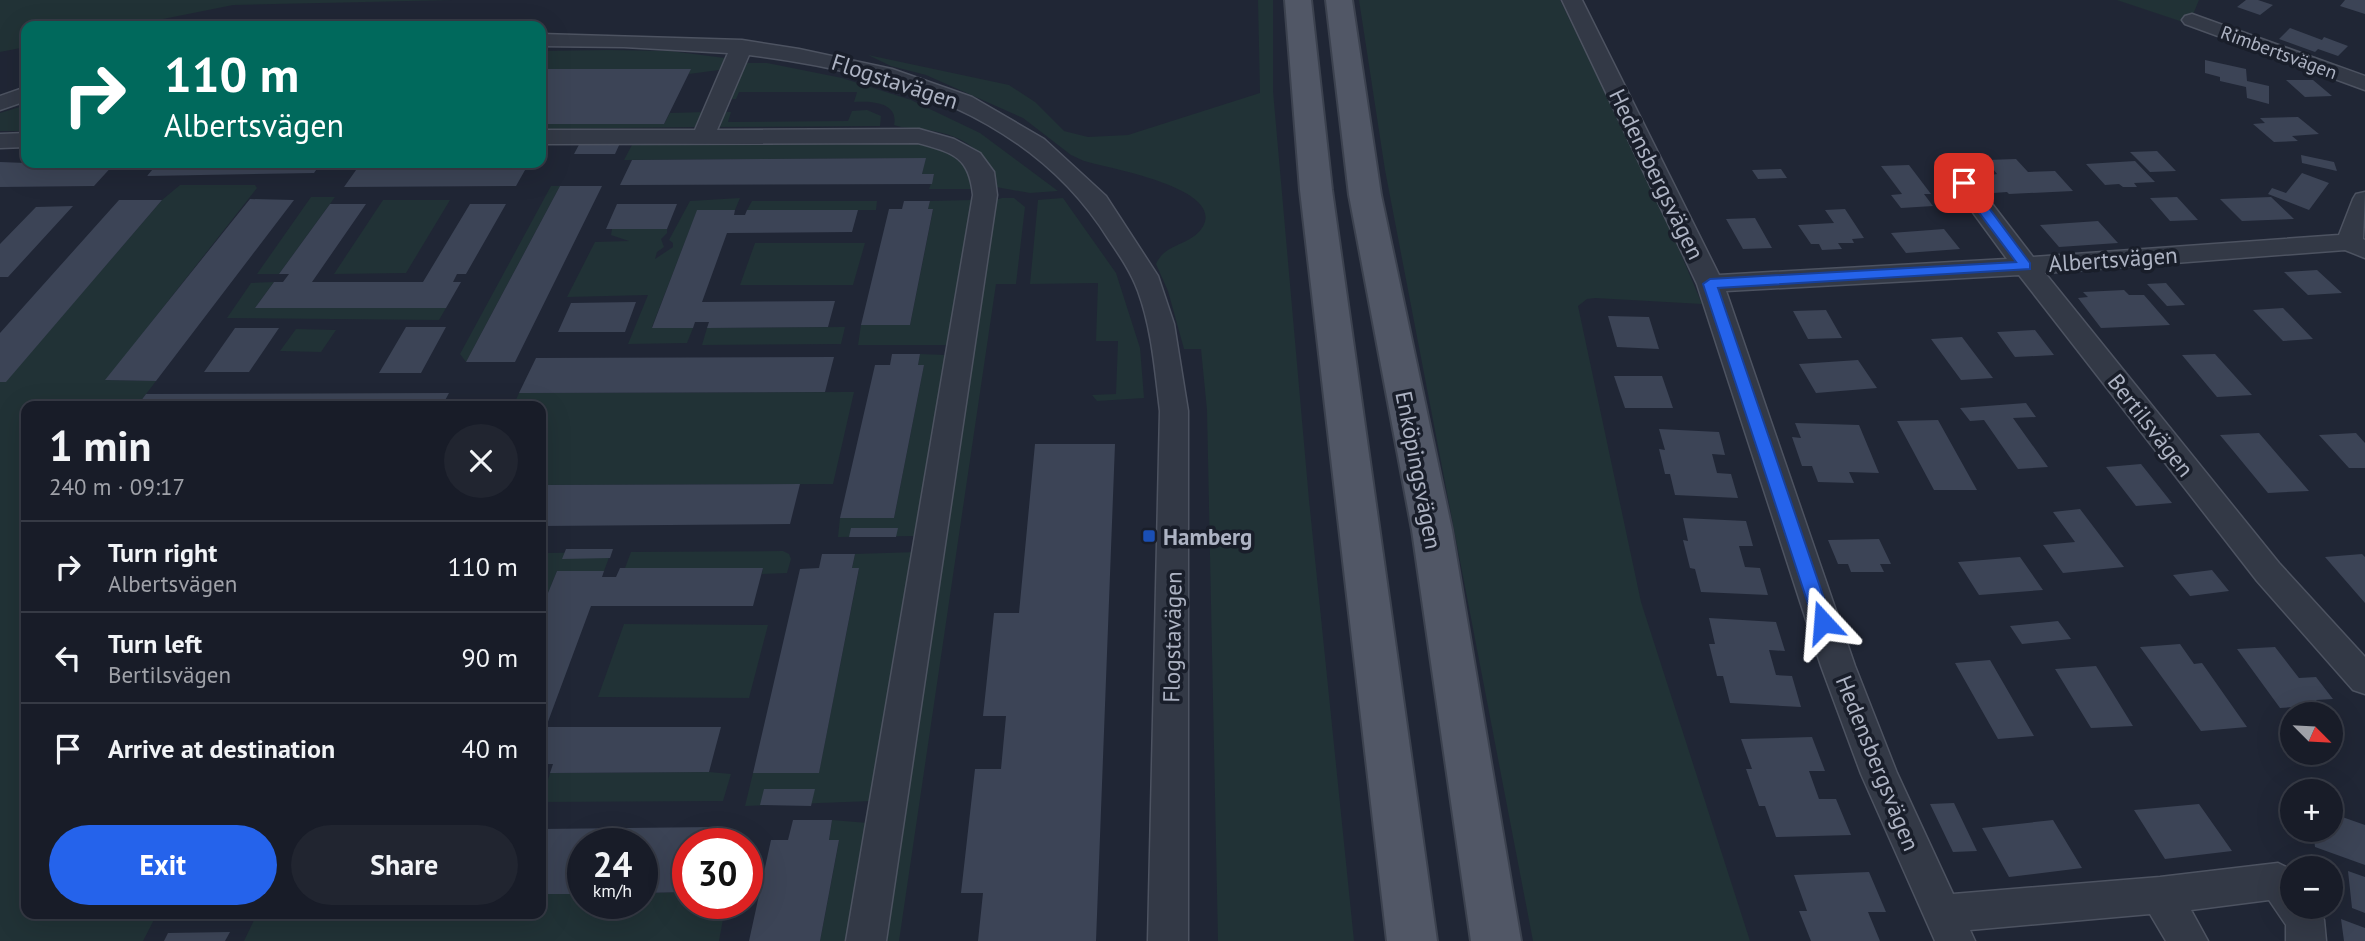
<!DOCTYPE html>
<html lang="en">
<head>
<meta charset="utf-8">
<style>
	body { margin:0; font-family:"PT Sans",sans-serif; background:#212530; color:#f1f3f6; height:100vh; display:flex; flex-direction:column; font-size:26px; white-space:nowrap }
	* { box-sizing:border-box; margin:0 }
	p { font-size:23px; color:#9fa1a8 }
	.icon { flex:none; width:38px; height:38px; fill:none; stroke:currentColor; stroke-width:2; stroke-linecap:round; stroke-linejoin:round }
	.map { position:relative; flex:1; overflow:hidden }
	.panel { position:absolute; left:21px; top:401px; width:525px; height:518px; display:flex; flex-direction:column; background:#181c28; border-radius:14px; box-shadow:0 7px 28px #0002,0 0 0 2px #363a45 }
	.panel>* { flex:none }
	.guide { position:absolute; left:21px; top:21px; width:525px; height:147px; border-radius:14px; box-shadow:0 7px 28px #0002,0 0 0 2px #363a45; background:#00695c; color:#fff; overflow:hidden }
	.needle { width:46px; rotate:114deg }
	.buttons { position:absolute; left:2280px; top:702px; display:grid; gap:14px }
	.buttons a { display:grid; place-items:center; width:63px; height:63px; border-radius:50%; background:#181c28; box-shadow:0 7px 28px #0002,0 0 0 2px #363a45; font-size:35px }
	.speed { position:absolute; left:567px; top:828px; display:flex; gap:14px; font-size:35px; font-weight:700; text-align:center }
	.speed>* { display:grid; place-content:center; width:91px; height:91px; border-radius:50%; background:#181c28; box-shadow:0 7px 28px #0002,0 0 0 2px #363a45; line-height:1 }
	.speed small { font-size:18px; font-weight:400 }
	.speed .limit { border:10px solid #d22; background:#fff; color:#111 }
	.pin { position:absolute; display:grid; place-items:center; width:60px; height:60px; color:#fff; margin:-30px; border-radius:14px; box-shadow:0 4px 10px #0006 }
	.me { position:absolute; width:77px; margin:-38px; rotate:341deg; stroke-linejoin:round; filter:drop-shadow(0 0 5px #0008) }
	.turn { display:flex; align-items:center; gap:24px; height:147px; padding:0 28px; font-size:32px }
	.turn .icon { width:91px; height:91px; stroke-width:2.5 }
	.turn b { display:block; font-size:49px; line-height:60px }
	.round { display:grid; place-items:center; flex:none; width:74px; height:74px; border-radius:37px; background:#212530 }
	.summary { display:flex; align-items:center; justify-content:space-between; height:119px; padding:0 28px }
	h1 { font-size:42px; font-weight:700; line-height:52px }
	.action { display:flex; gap:14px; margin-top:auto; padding:14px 28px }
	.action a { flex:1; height:80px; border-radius:42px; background:#2563eb; color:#fff; font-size:28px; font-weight:700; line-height:80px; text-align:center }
	.action a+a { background:#212530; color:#f1f3f6 }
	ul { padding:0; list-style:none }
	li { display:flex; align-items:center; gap:21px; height:91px; padding:0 28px; border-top:2px solid #363a45 }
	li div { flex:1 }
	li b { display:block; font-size:26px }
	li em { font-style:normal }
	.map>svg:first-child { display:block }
</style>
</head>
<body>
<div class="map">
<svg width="2365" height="941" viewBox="0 0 2365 941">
	<rect width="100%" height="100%" fill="#202635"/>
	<path fill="#213236" d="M0 0H453L233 5 128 26H26V47L0 52Z
		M1258 0H1273V91L1309 500 1354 941H1218L1207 410 1201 349H1184L1168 291 1156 264C1165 243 1190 246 1202 228 1228 188 1107 168 1084 161L1071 155 1023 118 926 75 891 66 868 55 1009 85 1035 102 1064 131 1088 137 1128 135 1260 93Z
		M1359 0H1560L1664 214 1702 304 1595 298 1587 299 1578 306 1641 602 1750 941H1533L1385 170Z
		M2117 0H2199L2189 24Z
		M609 50 670 51 725 58 719 70 689 74 690 69H541V51Z
		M743 63H767L842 78 911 100 980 133 1058 191 1030 193 996 187C986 150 965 136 928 130 917 128 905 129 894 125 899 102 871 101 854 102L857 92H739L736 99H727Z
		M26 105V131H0V113Z
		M867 110 881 116 880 126 711 127 718 112H731L728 122 848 121 852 111Z
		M706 112 698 127 541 129V124H664L670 113Z
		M917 142C947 152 966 155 972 189H929L934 175 922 174 925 158 624 160 633 143Z
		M180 185H255L257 188 106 380 156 381 137 406H26V914H157L143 941H0V382L6 381 162 200Z
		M551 186H560L466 362 460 354Z
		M311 197H335L279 274H257Z
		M740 198 735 210 697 211 652 327 693 328 687 343 628 344 648 295 567 297 595 242 629 241 611 235 612 229H667V233L661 239 664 247 657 252 655 259 673 247V243L669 240 690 201Z
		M1002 198H1014L1025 207 1016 284H996L899 941H881L995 200Z
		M1063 198 1116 273 1140 348 1144 398 1097 401 1092 395 1116 394 1118 341H1096L1098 283 1030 284 1038 200Z
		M383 200H450L406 273 334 274Z
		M973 200 950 345H858L861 325H910L933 210 928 209 930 201Z
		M752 201H877L876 210H747Z
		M755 243H865L853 285H740Z
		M274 282 255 308H446L439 320 227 318 251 283Z
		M845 327 841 344 702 345 707 328Z
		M296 329 336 330 321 352 280 351Z
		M920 354 946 355 916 536 838 537 840 518H894L924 365H918Z
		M854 392 833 484 541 485V406H513L519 393Z
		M783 551 789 554 791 559 787 573 762 574 763 568H625L631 552Z
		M611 552 604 571H557L541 610V565L546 553Z
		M917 552 872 801 745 806 753 773 819 772 859 569 852 568 855 554Z
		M624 624 768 625 749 698 598 697Z
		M709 772 731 774 723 801 541 802 550 773Z
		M832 820 868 823 847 941H820L839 841 829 840Z
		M688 892V903H726L719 941H244L257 914H541V894H583V903H642V893Z"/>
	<path fill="#3c4456" d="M2246 0H2258L2273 5 2260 15 2237 7Z
		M2345 0H2365V14L2340 6Z
		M2290 28 2322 40 2324 37 2348 46 2338 56 2318 49 2315 52 2279 39Z
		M2205 60 2246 69 2247 81 2269 86V104L2247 98 2246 87 2220 81V77L2205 73Z
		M541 69H691L664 124H541Z
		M2286 80H2313L2332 96 2305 97Z
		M2298 117 2319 134 2292 136 2298 141 2274 142 2253 124 2265 123 2260 118Z
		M581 141H621L615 154H574Z
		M2157 151 2176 171 2150 172 2130 152Z
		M2301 155 2334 162 2337 171 2302 163Z
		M926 158 922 174H934L932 184 620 185 632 160Z
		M2016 159 2028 172 2055 171 2073 191 2009 194 2007 192 1993 193 1980 177 1997 174 1986 160Z
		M2135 161 2155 182 2134 183 2137 187H2123L2119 184 2105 185 2086 164Z
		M0 162 26 163H115L94 186 0 187Z
		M158 163H321L314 173 147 176Z
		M361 163H529L516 186 344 187Z
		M1909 165 1931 194H1924L1933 206 1901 208 1891 195 1902 194 1881 166Z
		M1781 169 1787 178 1758 179 1752 170Z
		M2302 173 2329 183 2309 210 2268 194 2272 188 2286 193Z
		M560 186H602L515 362H466Z
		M2177 197 2198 220 2170 221 2150 198Z
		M2271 197 2294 219 2242 221 2220 199Z
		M250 199 294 200 156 381 105 380Z
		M119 200H162L6 382H0V333Z
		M904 201H930L928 209H933L910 325H861L889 209H902Z
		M330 204H366L312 282H423L470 204H506L466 274H457L453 282H461L446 308H255L274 282H283L289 274H279Z
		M617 204H677L667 229H606Z
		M73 206 8 277H0V244L36 207Z
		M1845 209 1864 238 1852 239 1854 243H1838L1842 249 1822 250 1819 244H1811L1798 225 1834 223 1825 210Z
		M697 210H735L734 215H745L747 210H858L852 232 727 233 702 302 835 301 828 327 707 328 709 322H695L693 328H652Z
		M1755 218 1772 248 1743 249 1726 219Z
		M2098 221 2118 243 2059 247 2040 225Z
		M1944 229 1960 249 1906 253 1891 233Z
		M2317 270 2342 293 2308 295 2284 272Z
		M2166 283 2185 305 2167 306 2147 284Z
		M2124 290 2129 295H2144L2170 325 2101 328 2078 298 2088 297 2083 292Z
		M636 302 625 332H558L571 303Z
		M2283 308 2313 339 2283 341 2253 310Z
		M1826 310 1842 338 1808 339 1793 311Z
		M1608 316 1649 317 1659 349 1617 347Z
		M406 327H446L421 373H379Z
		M235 328H279L249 372H204Z
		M2035 330 2054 355 2015 357 1997 332Z
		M1962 337 1993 378 1961 380 1931 339Z
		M892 354H920L918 365H924L894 518H840L875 365H890Z
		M2215 354 2252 395 2217 397 2182 355Z
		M834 357 825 392 519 393 536 358Z
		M1858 360 1877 388 1816 393 1799 364Z
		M1614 376H1662L1673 408H1625Z
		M449 393 442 406H137L146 394Z
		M2026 403 2036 417 2013 418 2048 467 2018 469 1984 420 1970 421 1960 408Z
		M1938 420 1977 490H1934L1897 421Z
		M1795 423 1859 425 1879 473 1849 472 1854 483 1818 482 1812 466H1802L1792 437 1801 438Z
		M1659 429 1719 432 1725 455 1712 454 1717 473 1731 474 1738 498 1675 495 1670 474H1665L1659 449 1665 450Z
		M2259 433 2309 491 2268 493 2220 435Z
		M2356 433 2365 443V468H2349L2319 435Z
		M1035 444H1115L1096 941H978L983 893H961L975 769H1001L1006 716H983L994 613H1019Z
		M2141 464 2172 503 2136 506 2106 467Z
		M800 484 790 524 541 526V485Z
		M2080 509 2124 567 2063 573 2043 545 2075 542 2053 512Z
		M1683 518 1746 521 1753 546H1739L1745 567 1760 568 1768 595 1701 592 1695 569 1690 568 1683 540 1688 541Z
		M851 528H898L896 537H849Z
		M1879 539 1891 564H1880L1884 572H1851L1848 564H1838L1828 540Z
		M566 549H613L610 558 562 559Z
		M822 554H855L852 568H859L819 773H753L800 569 819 568Z
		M2362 554 2365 557V603L2325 557Z
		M2020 557 2043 590 1979 595 1958 562Z
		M620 568H763L753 606H591L546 727H721L709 772 550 773 553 764H541V610L557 571H604L602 577H616Z
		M2212 570 2229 591 2190 596 2173 575Z
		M1709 618 1776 622 1785 651 1769 650 1776 675 1792 676 1801 707 1730 703 1723 676H1717L1709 644H1715Z
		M2058 621 2071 639 2022 644 2010 626Z
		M2180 644 2194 664 2202 663 2247 727 2201 731 2140 647Z
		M2275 647 2299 678 2316 677 2333 699 2316 700 2320 705 2280 708 2237 649Z
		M1990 660 2034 736 1998 739 1955 663Z
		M2096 666 2133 726 2091 728 2055 669Z
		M1812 737 1825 771H1809L1819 799H1836L1851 835 1776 837 1765 806H1759L1746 769H1752L1741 739Z
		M764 789H815L811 806 760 805Z
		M1954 803 1977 851 1953 852 1930 804Z
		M2199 804 2232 851 2165 859 2134 810Z
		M2331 813 2365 825V865L2315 847 2313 830H2331Z
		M793 820H832L829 840H839L820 941H749L771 840H788Z
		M2053 820 2082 868 2009 877 1982 828Z
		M713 827 709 844H688V892L642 893V844H583V894H541V829Z
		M2348 871 2365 877V913L2352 908Z
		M1869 872 1886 912H1868L1880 941H1811L1799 911H1807L1794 875Z
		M2341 919 2365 928V941H2344Z
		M230 932 225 941H164L168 933Z"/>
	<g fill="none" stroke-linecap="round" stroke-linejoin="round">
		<g stroke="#4d5361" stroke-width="3">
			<path id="street" d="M1562 0H1582L1719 275 2007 259 1936 162 1940 157H1956L2033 257 2339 235 2353 199 2356 194 2365 192 2363 239 2365 240V258L2345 250 2045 273 2279 563 2365 657V694L2353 690 2257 581 2019 275 1726 291 1855 666 1897 773 1953 894 2160 877 2278 863 2292 870V906L2319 907 2324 920 2326 941H2286V925L2269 900 2191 910 2208 941H2166L2150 914 1970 930 1975 941H1935L1861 774 1821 666 1697 284Z
				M2192 14 2365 76V90L2185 24 2182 20 2185 16Z
				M541 34 742 40 799 49 892 69 972 97 1044 139 1106 196 1158 276 1174 324 1188 411V941H1148L1160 411C1155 371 1152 329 1138 291 1131 272 1120 256 1109 240 1031 114 889 72 749 55L717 130 919 129 954 139 980 153 994 172 997 195 886 941H846L973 195C969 156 953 153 918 143L541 144V130H695L728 53 624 47 541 46Z
				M26 87V101L0 110V96Z
				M26 133V147L0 148V134Z"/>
		</g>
		<g stroke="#3c424f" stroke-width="4">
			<path id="primary" d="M1285 0H1311L1332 190 1437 941H1387L1300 190Z
				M1326 0H1352L1381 195 1452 530 1521 941H1471L1412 530 1349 195Z"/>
		</g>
		<use href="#street" fill="#333946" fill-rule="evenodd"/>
		<use href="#primary" fill="#515766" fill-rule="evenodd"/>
	</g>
	<path fill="#2563eb" stroke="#184099" stroke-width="2" d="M1964 179 1968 180 2030 263V269L1718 288 1832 622 1829 627 1823 629 1817 627 1814 622 1703 284 1710 279 2016 262 1957 183Z"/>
	<rect fill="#1a4fb4" stroke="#191e2a" stroke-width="2.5" x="1142" y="529" width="14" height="14" rx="3.5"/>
	<g text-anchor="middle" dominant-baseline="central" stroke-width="7" stroke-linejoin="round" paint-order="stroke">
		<g font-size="19" fill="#adb3c3" stroke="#191e2a">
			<text transform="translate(2279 52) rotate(20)">Rimbertsvägen</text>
		</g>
		<g font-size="23" fill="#adb3c3" stroke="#191e2a">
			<text transform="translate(895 81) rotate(18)">Flogstavägen</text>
			<text transform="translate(1657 174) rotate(64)">Hedensbergsvägen</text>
			<text transform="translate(2113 259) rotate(-4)">Albertsvägen</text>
			<text transform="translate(2151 425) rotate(52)">Bertilsvägen</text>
			<text transform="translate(1419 470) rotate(79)">Enköpingsvägen</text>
			<text transform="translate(1172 637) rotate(-89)">Flogstavägen</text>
			<text transform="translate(1878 763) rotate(68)">Hedensbergsvägen</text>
		</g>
		<g font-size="23" font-weight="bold" fill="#adb3c3" stroke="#191e2a" text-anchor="start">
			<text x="1163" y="536">Hamberg</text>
		</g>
	</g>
</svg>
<div class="buttons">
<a><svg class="needle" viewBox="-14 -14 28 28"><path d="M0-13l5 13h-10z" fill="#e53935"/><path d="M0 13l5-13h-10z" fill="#9fa1a8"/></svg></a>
<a>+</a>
<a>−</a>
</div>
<div class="speed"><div>24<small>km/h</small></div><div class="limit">30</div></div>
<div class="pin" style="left:1964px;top:183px;background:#d93025"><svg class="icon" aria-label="arrive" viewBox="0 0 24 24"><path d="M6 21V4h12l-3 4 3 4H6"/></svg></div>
<svg class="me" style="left:1823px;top:622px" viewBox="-20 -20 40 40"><path d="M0-17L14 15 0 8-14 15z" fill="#2563eb" stroke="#fff" stroke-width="4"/></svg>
<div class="guide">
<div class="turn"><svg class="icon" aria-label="right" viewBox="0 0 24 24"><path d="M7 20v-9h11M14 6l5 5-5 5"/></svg><div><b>110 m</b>Albertsvägen</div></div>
</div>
<section class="panel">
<div class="summary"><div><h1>1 min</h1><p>240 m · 09:17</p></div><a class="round"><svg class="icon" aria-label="close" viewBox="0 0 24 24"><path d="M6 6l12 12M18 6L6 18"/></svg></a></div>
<ul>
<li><svg class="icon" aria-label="right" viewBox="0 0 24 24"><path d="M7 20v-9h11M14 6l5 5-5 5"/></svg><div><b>Turn right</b><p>Albertsvägen</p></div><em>110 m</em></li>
<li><svg class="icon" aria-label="left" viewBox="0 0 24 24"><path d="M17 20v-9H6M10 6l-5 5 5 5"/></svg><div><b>Turn left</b><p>Bertilsvägen</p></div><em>90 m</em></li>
<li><svg class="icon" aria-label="arrive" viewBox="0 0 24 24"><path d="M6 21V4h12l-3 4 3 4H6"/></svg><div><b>Arrive at destination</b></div><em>40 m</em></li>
</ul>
<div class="action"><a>Exit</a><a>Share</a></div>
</section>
</div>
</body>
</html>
